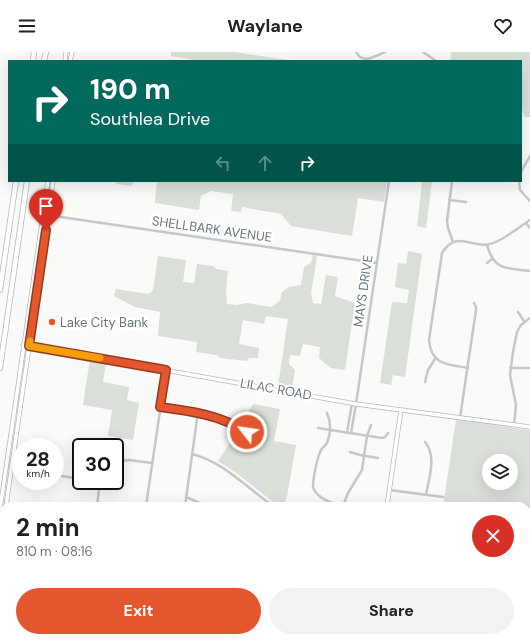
<!DOCTYPE html>
<html lang="en">
<head>
<meta charset="utf-8">
<style>
	body { margin:0; font-family:"DM Sans",sans-serif; background:#f2f2f2; color:#202124; height:100vh; display:flex; flex-direction:column; font-size:15px; white-space:nowrap }
	* { box-sizing:border-box; margin:0 }
	p { font-size:13px; color:#757577 }
	.icon { flex:none; width:22px; height:22px; fill:none; stroke:currentColor; stroke-width:2; stroke-linecap:round; stroke-linejoin:round }
	.map { position:relative; flex:1; overflow:hidden }
	.details { position:absolute; left:0px; top:450px; width:530px; height:140px; display:flex; flex-direction:column; background:#fff; border-radius:12px 12px 0 0; box-shadow:0 4px 16px #0002 }
	.details>* { flex:none }
	.top-card { position:absolute; left:8px; top:8px; width:514px; height:122px; border-radius:0px; box-shadow:0 4px 16px #0002; background:#00695c; color:#fff; overflow:hidden }
	.controls { position:absolute; left:482px; top:402px; display:grid; gap:8px }
	.controls a { display:grid; place-items:center; width:36px; height:36px; border-radius:50%; background:#fff; box-shadow:0 4px 16px #0002; font-size:20px }
	.speed { position:absolute; left:12px; top:386px; display:flex; gap:8px; font-size:20px; font-weight:700; text-align:center }
	.speed>* { display:grid; place-content:center; width:52px; height:52px; border-radius:50%; background:#fff; box-shadow:0 4px 16px #0002; line-height:1 }
	.speed small { font-size:10px; font-weight:400 }
	.speed .limit { border:2px solid #111; border-radius:6px; background:#fff; color:#111 }
	.pin { position:absolute; display:grid; place-items:center; width:34px; height:34px; color:#fff; margin:-41px -17px; border-radius:50% 50% 50% 0; rotate:-45deg; box-shadow:0 0 4px #0007 }
	.pin .icon { rotate:45deg }
	.me { position:absolute; width:44px; margin:-22px; rotate:300deg; stroke-linejoin:round; filter:drop-shadow(0 0 3px #0008) }
	.turn { display:flex; align-items:center; gap:14px; height:84px; padding:0 16px; font-size:18px }
	.turn .icon { width:52px; height:52px; stroke-width:2.5 }
	.turn b { display:block; font-size:28px; line-height:34px }
	.lanes { display:flex; align-items:center; height:38px; padding:0 16px; background:#0003; justify-content:center; gap:20px; direction:ltr }
	.lanes .off { opacity:.35 }
	.round { display:grid; place-items:center; flex:none; width:42px; height:42px; border-radius:21px; background:#f2f2f2 }
	.summary { display:flex; align-items:center; justify-content:space-between; height:68px; padding:0 16px }
	h1 { font-size:24px; font-weight:700; line-height:30px }
	.primary-button { display:flex; gap:8px; margin-top:auto; padding:8px 16px }
	.primary-button a { flex:1; height:46px; border-radius:24px; background:#e4572e; color:#fff; font-size:16px; font-weight:700; line-height:46px; text-align:center }
	.primary-button a+a { background:#f2f2f2; color:#202124 }
	header { display:flex; justify-content:space-between; align-items:center; height:52px; padding:0 16px; background:#fff; font-size:18px; font-weight:700 }
	.map>svg:first-child { display:block }
</style>
</head>
<body>
<header><svg class="icon" aria-label="menu" viewBox="0 0 24 24"><path d="M4 6h16M4 12h16M4 18h16"/></svg>Waylane<svg class="icon" aria-label="heart" viewBox="0 0 24 24"><path d="M12 20l-8-8c-3-5 5-10 8-4 3-6 11-1 8 4z"/></svg></header>
<div class="map">
<svg width="530" height="590" viewBox="0 0 530 590">
	<rect width="100%" height="100%" fill="#fafaf8"/>
	<path fill="#dadfd7" fill-rule="evenodd" d="M171 0H234L295 9H201L171 4Z
		M451 0H530V65H525L521 55V9H450Z
		M117 129H133L132 134 116 132Z
		M157 129H387L384 150 358 146 352 184 291 174 281 162 242 155 241 160 231 159 233 142 211 139 201 144 199 158 155 151Z
		M418 129H432L426 176 417 174 422 131Z
		M408 199 422 202 405 325 393 323 391 333 380 331 392 250 407 251 409 238 395 235 398 211 406 212Z
		M313 203 317 204 311 241 313 251 321 252 326 223 338 225 335 244 355 251 345 318 331 316 319 306 320 295 303 292 300 304 290 303 289 312 295 318 292 337 278 334 288 267 266 264 264 272 243 268 239 292 259 296 258 306H249L247 309 220 306 217 303 196 300 197 290 158 284 160 260 135 255 114 244 116 237 149 242 153 238 158 204 186 208 183 230 194 231 197 212 214 214 216 217 228 219 226 236 227 252 236 253 247 251 271 255 280 249 282 240 289 235 301 233 304 215 311 211Z
		M90 307 106 311 103 330 129 335 127 348 139 351 133 388 108 384 112 358 83 353Z
		M253 352 280 357 274 389 296 393 287 444 283 454H278L235 420 218 409 229 392 236 378 239 379Z
		M456 368 530 378V456L516 452 515 454H443ZM489 409H511V431H489Z
		M526 488 530 489V521L526 523Z
		M4 528V586H162L175 590H0V539H3Z
		M530 565V590H501L507 586H526V569Z
		M380 586H406L398 590H381Z"/>
	<path fill="#bbc7cb" d="M530 521V565L526 569V523Z
		M406 586H507L501 590H398Z"/>
	<g fill="none" stroke-linecap="round" stroke-linejoin="round">
		<g stroke="#b3babf" stroke-width="5">
			<path id="secondary" d="M65 9 66 0
				M70 9 72 0
				M23 293 356 352 530 375
				M6 454 53 129
				M387 454 401 358
				M0 457 48 129
				M0 496 4 469
				M0 514 4 515
				M173 586 185 590
				M189 586 202 590
				M375 586 376 590
				M360 590 367 586"/>
		</g>
		<g stroke="#b4b9bd" stroke-width="6">
			<path id="highway" d="M33 9 34 0
				M44 9 46 0
				M0 238 16 129
				M0 316 27 129"/>
		</g>
		<path stroke="#c3c8cc" stroke-width="2.5" d="M356 0C363 13 375 4 385 0
			M423 0 436 9
			M521 120 530 104
			M452 129 447 169 448 176 453 190
			M519 129 520 138 530 149
			M449 148 466 150
			M47 163 377 211
			M526 171 530 176
			M487 193C494 219 507 216 530 219
			M487 211 492 207
			M518 260 524 269
			M468 316C447 312 431 313 429 288L442 201C457 177 472 197 490 192 501 190 521 174 530 168
			M510 316H530
			M425 330 428 318 435 307
			M160 355C191 359 220 363 247 380
			M327 361C331 370 331 381 327 391 325 394 322 396 321 398 317 406 313 426 313 435 316 446 331 451 341 454
			M460 366 476 258V255L474 251
			M514 373 516 353 510 323 513 300 517 280 521 273 530 266
			M318 376 382 386 385 385 388 381
			M347 381 352 351
			M351 381 356 352 389 129
			M425 390C437 404 429 426 426 443
			M350 400 360 403 378 406
			M192 402C224 410 247 436 273 454
			M115 410 129 408 152 411
			M6 416 21 418
			M55 423 81 427
			M389 438 443 445
			M186 445 207 454
			M97 454 100 429
			M146 454 166 318
			M185 454 198 360
			M343 454 348 441 362 418 367 384 371 373
			M244 590 246 586"/>
		<use href="#secondary" stroke="#fff" stroke-width="3.5"/>
		<use href="#highway" stroke="#fff" stroke-width="4.5"/>
	</g>
	<g fill="none" stroke-linecap="round" stroke-linejoin="round">
		<g stroke="#94391e" stroke-width="10">
			<path id="route" d="M46 178 29 294 166 318 160 355C191 359 220 363 247 380"/>
		</g>
		<use href="#route" stroke="#e4572e" stroke-width="7"/>
		<path stroke="#f59e0b" stroke-width="7" d="M30 289 29 294 100 306"/>
	</g>
	<circle fill="#e4572e" stroke="#fff" stroke-width="1.5" cx="52" cy="270" r="4"/>
	<g text-anchor="middle" dominant-baseline="central" stroke-width="4" stroke-linejoin="round" paint-order="stroke">
		<g font-size="13" fill="#657683" stroke="#fff">
			<text transform="translate(212 177) rotate(8)">SHELLBARK AVENUE</text>
			<text transform="translate(363 239) rotate(-82)">MAYS DRIVE</text>
			<text transform="translate(276 337) rotate(10)">LILAC ROAD</text>
		</g>
		<g font-size="13" fill="#657683" stroke="#fff" text-anchor="start">
			<text x="60" y="270">Lake City Bank</text>
		</g>
	</g>
</svg>
<div class="controls">
<a><svg class="icon" aria-label="layers" viewBox="0 0 24 24"><path d="M12 4l9 5-9 5-9-5zM3 14l9 5 9-5"/></svg></a>
</div>
<div class="speed"><div>28<small>km/h</small></div><div class="limit">30</div></div>
<div class="pin" style="left:46px;top:178px;background:#d93025"><svg class="icon" aria-label="arrive" viewBox="0 0 24 24"><path d="M6 21V4h12l-3 4 3 4H6"/></svg></div>
<svg class="me" style="left:247px;top:380px" viewBox="-20 -20 40 40"><circle r="17" fill="#e4572e" stroke="#fff" stroke-width="3"/><path d="M0-11L8 9 0 5-8 9z" fill="#fff"/></svg>
<div class="top-card">
<div class="turn"><svg class="icon" aria-label="right" viewBox="0 0 24 24"><path d="M7 20v-9h11M14 6l5 5-5 5"/></svg><div><b>190 m</b>Southlea Drive</div></div>
<div class="lanes"><svg class="icon off" aria-label="left" viewBox="0 0 24 24"><path d="M17 20v-9H6M10 6l-5 5 5 5"/></svg><svg class="icon off" aria-label="ahead" viewBox="0 0 24 24"><path d="M12 20V5M6 11l6-6 6 6"/></svg><svg class="icon" aria-label="right" viewBox="0 0 24 24"><path d="M7 20v-9h11M14 6l5 5-5 5"/></svg></div>
</div>
<section class="details">
<div class="summary"><div><h1>2 min</h1><p>810 m · 08:16</p></div><a class="round" style="background:#d93025;color:#fff"><svg class="icon" aria-label="close" viewBox="0 0 24 24"><path d="M6 6l12 12M18 6L6 18"/></svg></a></div>
<div class="primary-button"><a>Exit</a><a>Share</a></div>
</section>
</div>
</body>
</html>
